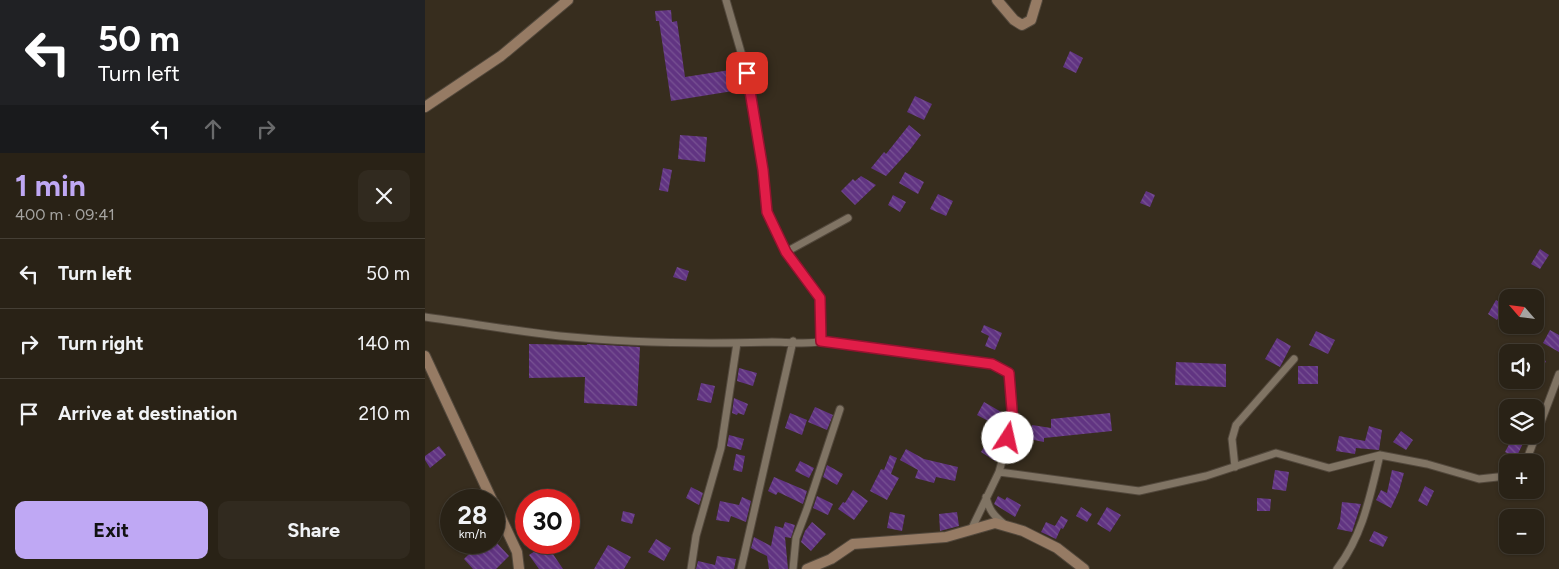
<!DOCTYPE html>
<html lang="en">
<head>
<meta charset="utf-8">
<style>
	body { margin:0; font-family:Figtree,sans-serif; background:#312a1f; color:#f1f3f6; height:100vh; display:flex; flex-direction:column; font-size:19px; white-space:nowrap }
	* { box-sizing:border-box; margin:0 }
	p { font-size:16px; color:#a5a4a1 }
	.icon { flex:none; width:28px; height:28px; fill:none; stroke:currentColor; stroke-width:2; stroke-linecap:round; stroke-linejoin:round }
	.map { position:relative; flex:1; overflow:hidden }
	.side { display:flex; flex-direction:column; background:#292216; width:425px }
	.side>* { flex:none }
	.banner { background:#202124; color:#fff; overflow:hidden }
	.needle { width:32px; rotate:298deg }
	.controls { position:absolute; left:1074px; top:289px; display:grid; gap:10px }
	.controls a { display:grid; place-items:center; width:45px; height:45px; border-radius:10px; background:#292216; box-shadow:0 1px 4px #0004,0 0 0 1px #453f35; font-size:25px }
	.speed { position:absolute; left:15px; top:489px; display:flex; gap:10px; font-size:25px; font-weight:700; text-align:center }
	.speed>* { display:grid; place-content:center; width:65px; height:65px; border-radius:50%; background:#292216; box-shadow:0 1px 4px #0004,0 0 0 1px #453f35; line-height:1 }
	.speed small { font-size:12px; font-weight:400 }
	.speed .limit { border:8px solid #d22; background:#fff; color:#111 }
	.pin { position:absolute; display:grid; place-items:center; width:42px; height:42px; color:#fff; margin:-21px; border-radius:10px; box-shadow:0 2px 8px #0006 }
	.me { position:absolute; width:55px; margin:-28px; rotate:10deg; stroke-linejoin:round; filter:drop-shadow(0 0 4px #0008) }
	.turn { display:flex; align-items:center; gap:18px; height:105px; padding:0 15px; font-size:22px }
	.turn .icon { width:65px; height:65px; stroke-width:2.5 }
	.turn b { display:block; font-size:35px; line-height:42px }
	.lanes { display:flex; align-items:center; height:48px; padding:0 15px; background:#0003; justify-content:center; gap:25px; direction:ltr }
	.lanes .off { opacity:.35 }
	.round { display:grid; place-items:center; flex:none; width:52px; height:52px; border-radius:10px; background:#312a1f }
	.headline { display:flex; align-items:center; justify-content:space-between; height:85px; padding:0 15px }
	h1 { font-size:30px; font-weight:700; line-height:38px; color:#bfa8f4 }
	.cta { display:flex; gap:10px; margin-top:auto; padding:10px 15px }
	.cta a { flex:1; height:58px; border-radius:10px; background:#bfa8f4; color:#111; font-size:20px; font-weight:700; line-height:58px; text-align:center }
	.cta a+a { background:#312a1f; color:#f1f3f6 }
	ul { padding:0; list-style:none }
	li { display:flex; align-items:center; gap:15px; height:70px; padding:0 15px; border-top:1px solid #453f35 }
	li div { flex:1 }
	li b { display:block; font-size:19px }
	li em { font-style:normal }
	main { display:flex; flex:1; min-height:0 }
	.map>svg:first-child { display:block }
</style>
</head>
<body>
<main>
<section class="side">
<div class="banner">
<div class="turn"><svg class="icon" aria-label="left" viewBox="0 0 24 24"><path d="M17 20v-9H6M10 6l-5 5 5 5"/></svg><div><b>50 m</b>Turn left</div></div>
<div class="lanes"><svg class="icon" aria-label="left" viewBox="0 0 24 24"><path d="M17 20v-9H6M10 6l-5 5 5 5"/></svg><svg class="icon off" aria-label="ahead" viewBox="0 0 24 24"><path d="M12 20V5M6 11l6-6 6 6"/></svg><svg class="icon off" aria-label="right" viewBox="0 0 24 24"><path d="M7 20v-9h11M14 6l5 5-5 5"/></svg></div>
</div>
<div class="headline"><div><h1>1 min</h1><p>400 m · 09:41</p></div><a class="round"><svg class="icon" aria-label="close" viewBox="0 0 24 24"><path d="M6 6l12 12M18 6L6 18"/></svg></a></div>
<ul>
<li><svg class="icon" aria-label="left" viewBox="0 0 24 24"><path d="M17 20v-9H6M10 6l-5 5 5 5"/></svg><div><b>Turn left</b></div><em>50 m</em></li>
<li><svg class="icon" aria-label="right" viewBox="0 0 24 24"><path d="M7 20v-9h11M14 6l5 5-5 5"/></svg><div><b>Turn right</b></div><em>140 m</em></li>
<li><svg class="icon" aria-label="arrive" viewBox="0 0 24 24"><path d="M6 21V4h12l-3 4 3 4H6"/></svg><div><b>Arrive at destination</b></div><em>210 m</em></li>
</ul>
<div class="cta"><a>Exit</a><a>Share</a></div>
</section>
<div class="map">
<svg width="1134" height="569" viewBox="0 0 1134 569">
	<defs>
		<pattern id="building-back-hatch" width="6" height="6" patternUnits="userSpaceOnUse" patternTransform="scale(1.25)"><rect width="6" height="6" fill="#613482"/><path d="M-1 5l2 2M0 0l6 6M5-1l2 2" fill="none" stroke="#785293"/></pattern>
	</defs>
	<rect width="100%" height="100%" fill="#372d1e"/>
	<path fill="url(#building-back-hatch)" d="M246 10 247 22 252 21 260 77 305 70 308 91 246 101 234 21H231L230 11Z
		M645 51 658 58 651 73 638 67Z
		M490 96 507 104 499 120 482 112Z
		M484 125 496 135 484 151 461 176 446 168 459 152 461 154Z
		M255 135 282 137 280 162 253 159Z
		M238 168 247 170 243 192 234 190Z
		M480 172 499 182 493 194 474 183Z
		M436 176 451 185 430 205 416 191 428 179 430 181Z
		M721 191 730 195 725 207 715 203Z
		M513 194 528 201 521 216 505 209Z
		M468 195 481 202 475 212 463 205Z
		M1115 249 1124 255 1115 269 1106 264Z
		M252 267 264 271 261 281 248 277Z
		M1071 300 1081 306 1072 320 1063 314Z
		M559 325 577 333 570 350 560 346 564 336 556 332Z
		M1125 330 1134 335V352L1118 343Z
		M891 331 910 340 903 354 884 345Z
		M852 338 866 346 855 367 840 359Z
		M104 344 162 345V344L215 347 212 406 159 403 160 377 104 378Z
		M1112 357 1121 361 1110 383V361Z
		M751 362 801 364V387L750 385Z
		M873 366H893V384H873Z
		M314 368 332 373 328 386 312 381Z
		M276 383 290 386 286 403 272 400Z
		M309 398 323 404 319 415 313 413 312 415 307 413Z
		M559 402 578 413 573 423 568 421 567 423 552 415Z
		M390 407 408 415 402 430 383 422Z
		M365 413 382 420 377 435 360 428Z
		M685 413 687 431 619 438V442L604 439 607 425 626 428V419Z
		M944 426 957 430 954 450 931 448 930 454 911 451 914 436 940 441Z
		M976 431 988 440 981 450 968 442Z
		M304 435 319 439 316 450 302 446Z
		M1089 435H1102L1091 458 1080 452Z
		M566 436 577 443 573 456 570 461 556 452Z
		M14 446 21 455 5 468 0 460V456Z
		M481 449 499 459 533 467 530 481 511 477 509 483 490 478 493 470 475 460Z
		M311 454 320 456 317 472 308 470Z
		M465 455 472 458 466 474 474 478 462 500 445 491 456 469 459 470Z
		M375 461 389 468 384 478 370 471Z
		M402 465 418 474 412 485 398 477Z
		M850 470 864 472 861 491 847 489Z
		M967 470 979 473 974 491 966 508 951 500 956 490 962 493Z
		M349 477 382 491 378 504 353 492 351 495 343 491Z
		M1000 486 1009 491 1002 506 993 501Z
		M266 487 278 493 274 505 261 498Z
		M428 490 443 501 429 520 413 509 418 502 420 503Z
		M392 496 408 504 403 515 388 508Z
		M573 496 580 500 582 497 596 505 590 517 569 504Z
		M317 497 326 501 321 522 306 516 304 522 291 520 295 501 314 505Z
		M832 498 846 499 845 511H832Z
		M917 502 936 504 927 532 912 529 915 521Z
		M656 507 667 514 662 522 651 516Z
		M682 507 696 515 685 532 672 524Z
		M198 511 210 514 207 524 196 521Z
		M465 512 480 515 477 531 462 528Z
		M532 512 534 526 515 531 514 514Z
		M636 516 643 520 638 529 636 528 631 539 616 532 621 522 630 526Z
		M360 522 370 525 366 538 360 537 363 569H344L342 556 326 548 329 537 346 546 350 526 358 528Z
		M387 522 401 534 386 551 376 542 380 531Z
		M949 531 963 537 958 547 944 541Z
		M231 539 246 548 239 561 223 552Z
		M56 542H71L84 556 71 569H48L39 559Z
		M102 542H120L138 569H114L104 555 113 549Z
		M183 545 206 557 199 569H169Z
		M292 556 311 559 309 569H271L273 561 290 565Z"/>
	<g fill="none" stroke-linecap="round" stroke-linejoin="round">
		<g stroke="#52483c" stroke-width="9">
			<path id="street" d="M301 0 322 73 338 170 343 212 361 252 395 298 396 341
				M361 252 423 218
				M0 317C45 323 90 331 135 336 205 343 277 344 347 342 360 342 387 345 396 341L567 364 584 373 588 422 574 472
				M1099 462 1102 459 1134 374
				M810 467 807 439 811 425 869 359
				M561 497C564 510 569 516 579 524
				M546 530 574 472 714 491 781 476 851 453 904 468 955 455 1002 464 1054 479 1082 476
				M266 569 271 536 296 448 312 343
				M316 569 368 341
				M368 569 371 538 382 509 415 409
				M912 569C938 535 945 496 955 455"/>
		</g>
		<g stroke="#52483c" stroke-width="12">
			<path id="secondary" d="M572 0 589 20 597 25 606 20 612 0
				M0 107 76 56 143 0
				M0 356 67 500
				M69 503 92 552 94 569
				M382 569 406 559 428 544 521 537 570 523 598 531 632 548 659 569"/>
		</g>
		<use href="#street" stroke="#807464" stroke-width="7"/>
		<use href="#secondary" stroke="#967b64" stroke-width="10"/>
	</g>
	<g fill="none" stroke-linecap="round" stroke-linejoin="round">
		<g stroke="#92132f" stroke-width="12">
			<path id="route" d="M322 73 338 170 342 212 361 252 395 298 396 341 567 364 584 373 588 422 583 438"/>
		</g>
		<use href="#route" stroke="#e11d48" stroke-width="9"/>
	</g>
</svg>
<div class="controls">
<a><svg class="needle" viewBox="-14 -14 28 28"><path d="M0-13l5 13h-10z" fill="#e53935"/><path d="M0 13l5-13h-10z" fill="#a5a4a1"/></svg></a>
<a><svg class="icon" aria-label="sound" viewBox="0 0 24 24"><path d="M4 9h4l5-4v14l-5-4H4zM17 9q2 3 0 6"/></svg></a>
<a><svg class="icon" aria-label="layers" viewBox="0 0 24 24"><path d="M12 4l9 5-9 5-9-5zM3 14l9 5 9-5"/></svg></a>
<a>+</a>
<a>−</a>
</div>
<div class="speed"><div>28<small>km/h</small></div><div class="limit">30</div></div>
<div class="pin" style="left:322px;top:73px;background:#d93025"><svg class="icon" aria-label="arrive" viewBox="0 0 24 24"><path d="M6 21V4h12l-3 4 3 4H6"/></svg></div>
<svg class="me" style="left:583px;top:438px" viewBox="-20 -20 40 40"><circle r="19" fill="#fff"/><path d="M0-13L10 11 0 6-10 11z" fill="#e11d48"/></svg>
</div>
</main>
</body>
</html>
